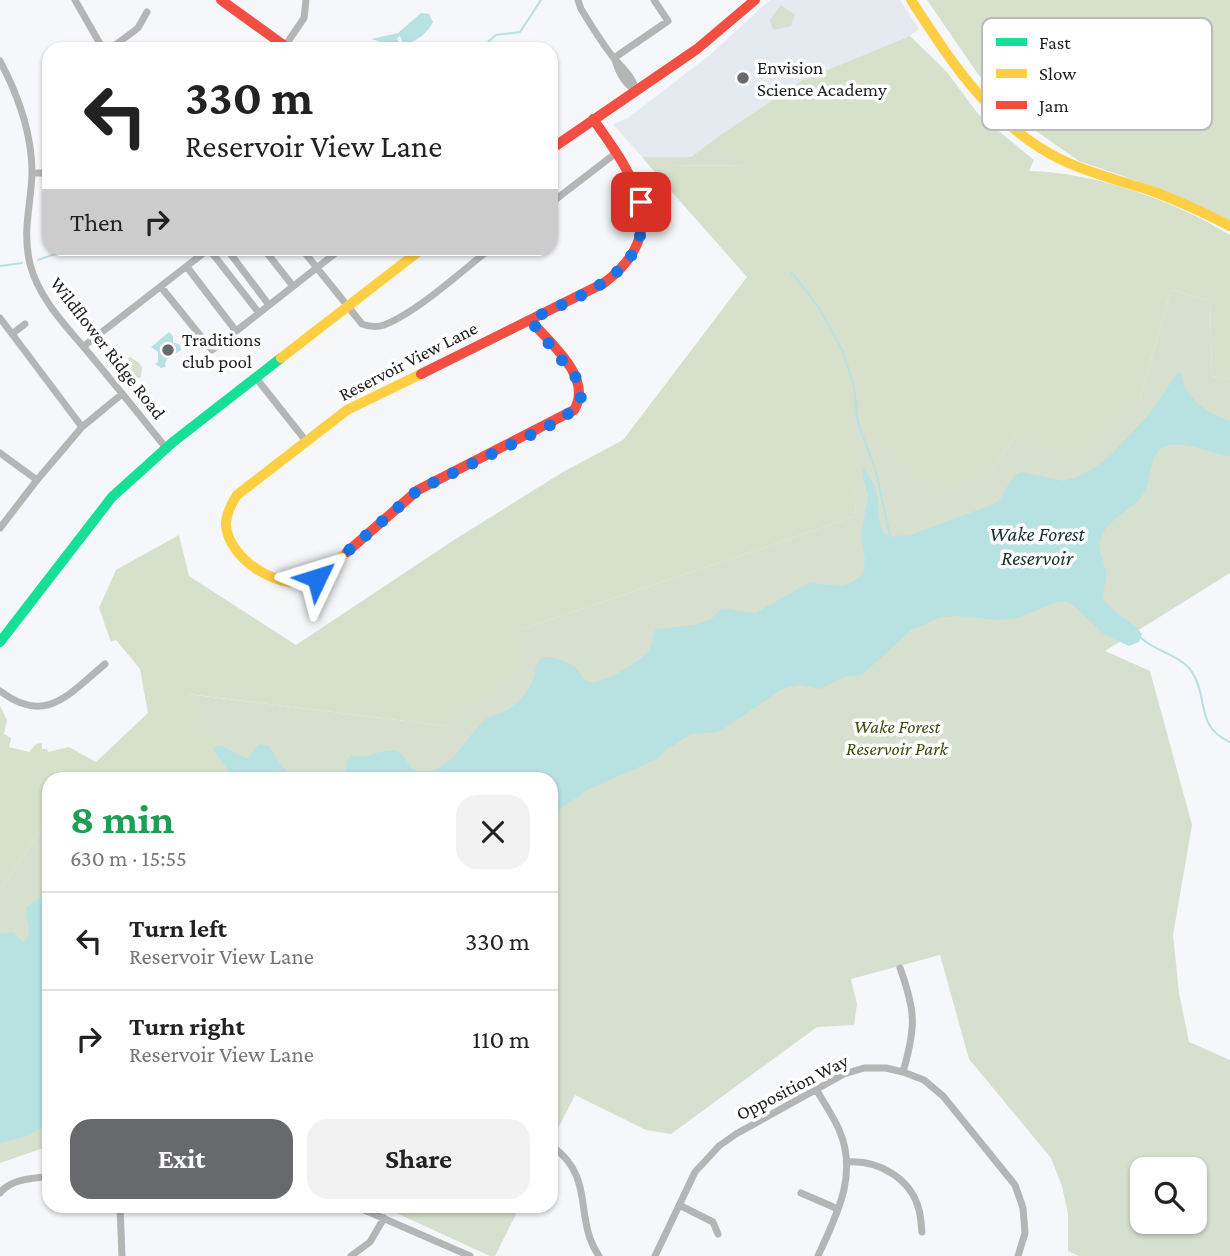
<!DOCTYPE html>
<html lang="en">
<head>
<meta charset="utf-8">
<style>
	body { margin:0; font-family:"Crimson Pro",serif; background:#f2f2f2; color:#222; height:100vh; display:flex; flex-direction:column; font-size:26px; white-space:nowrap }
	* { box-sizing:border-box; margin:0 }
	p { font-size:23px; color:#767676 }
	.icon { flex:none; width:38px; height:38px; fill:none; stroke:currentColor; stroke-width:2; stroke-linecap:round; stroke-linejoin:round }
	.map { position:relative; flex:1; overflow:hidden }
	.sheet { position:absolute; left:42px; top:772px; width:516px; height:441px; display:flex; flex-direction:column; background:#fff; border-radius:21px; box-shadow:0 2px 5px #0004 }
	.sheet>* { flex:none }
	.banner { position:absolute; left:42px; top:42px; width:516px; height:214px; border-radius:21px; box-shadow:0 2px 5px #0004; background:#fff; color:#222; overflow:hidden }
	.controls { position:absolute; left:1130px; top:1157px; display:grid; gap:14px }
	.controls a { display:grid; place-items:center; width:77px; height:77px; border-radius:14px; background:#fff; box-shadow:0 2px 5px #0004; font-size:35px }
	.pin { position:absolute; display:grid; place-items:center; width:60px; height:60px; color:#fff; margin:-30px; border-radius:14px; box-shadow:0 4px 10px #0006 }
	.me { position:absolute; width:77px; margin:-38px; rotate:49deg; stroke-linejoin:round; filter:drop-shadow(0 0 5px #0008) }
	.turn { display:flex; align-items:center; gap:24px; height:147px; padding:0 28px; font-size:32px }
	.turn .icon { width:91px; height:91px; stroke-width:2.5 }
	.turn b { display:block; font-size:49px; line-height:60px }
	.then { display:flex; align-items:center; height:66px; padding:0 28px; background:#0003; gap:14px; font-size:26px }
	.round { display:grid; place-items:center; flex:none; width:74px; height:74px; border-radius:21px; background:#f2f2f2 }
	.summary { display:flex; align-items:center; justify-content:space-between; height:119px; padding:0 28px }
	h1 { font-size:42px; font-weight:700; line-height:52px; color:#1e9e55 }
	.button { display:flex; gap:14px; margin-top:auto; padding:14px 28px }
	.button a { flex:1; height:80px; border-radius:21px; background:#68696c; color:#fff; font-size:28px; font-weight:700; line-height:80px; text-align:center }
	.button a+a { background:#f2f2f2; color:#222 }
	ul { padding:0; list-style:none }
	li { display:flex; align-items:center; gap:21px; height:98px; padding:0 28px; border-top:2px solid #e0e0e0 }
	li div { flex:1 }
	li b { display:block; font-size:26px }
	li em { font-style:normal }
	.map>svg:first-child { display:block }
</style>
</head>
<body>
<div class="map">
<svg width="1230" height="1256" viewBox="0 0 1230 1256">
	<rect width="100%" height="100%" fill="#f5f7fa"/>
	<path fill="#e5eaf0" d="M770 0H900L919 29 910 36 803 80 691 157H642L613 124 628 118 711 54Z"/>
	<path fill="#d7dfce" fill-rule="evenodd" d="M781 5 795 15 791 26 773 30 770 20Z
		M722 134 718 146 755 166 663 165 670 178 671 191 642 157H691Z
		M1171 290 1210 301 1212 376 1230 379V573L1105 651 1150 671 1192 825 1173 935 1179 993 1189 1042 1230 1060V1256H1079L1068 1251V1214L1062 1186 1051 1158 969 1059 940 955 851 979 857 1004 854 1025 817 1027 671 1134 646 1130 575 1095 551 1142V779H228L187 694 446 726 523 629 856 516 850 415 991 471 1016 436 1139 402ZM1143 1169H1195V1222H1143Z
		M130 357 138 362 142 367 141 377C130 382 123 376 119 366Z
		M49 817V1146L0 1163V891Z
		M381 1206H520L495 1256H490Z"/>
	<path fill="#d6e0ca" d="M927 0H1230V226L1155 187 1079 161 1026 124 980 77Z
		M910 36 947 72 978 114 1034 160 1029 171C1094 172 1175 201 1230 235V379L1212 376 1210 301 1171 290 1139 402 1072 462 1016 436 991 471 931 492 851 416 856 516 523 629 519 669 446 726 188 694 229 779H49V817L0 891V706L7 720 4 734 11 738 9 747 29 752 36 744 42 743V749H47L48 752 69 747 96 762 148 713 140 669 116 640 111 642 99 608 116 570 179 535 189 576 296 645 454 540 563 472 623 440 747 277 671 191 670 179 663 165 753 166 717 146 722 134 803 80Z"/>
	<path fill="#b8e1e2" d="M421 13 429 14 433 22C427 34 416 42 403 45L400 36 397 38 400 45 395 47V49H385L378 41 371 39 398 33Z
		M169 332 173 336V342L180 345 181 350 167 359 165 364 166 367 161 368 155 364 158 362V352L151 347Z
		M1178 372 1182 374C1182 398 1210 414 1230 421V456C1208 454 1187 440 1166 446 1147 453 1153 479 1144 493 1134 510 1108 518 1102 536 1096 550 1104 559 1106 573 1107 582 1102 590 1103 599 1114 614 1131 620 1142 634L1139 642 1129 646 1105 635 1073 605 1065 601 1057 602 1018 618 997 620 959 616 941 617 911 630 862 675 843 677 821 689 800 685 784 688 725 728 717 732 691 734 666 750 657 759 589 789 551 815V779H345L347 761 351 755C367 761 385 746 398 752 410 757 405 774 428 771 454 768 466 736 484 721 490 716 497 715 504 712 515 706 524 696 531 685 537 675 533 664 543 657 554 657 570 661 578 670 581 674 583 680 589 682 600 686 644 660 649 650 653 643 652 636 656 629L696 625 711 619 722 608 755 613 809 583 840 586 849 584 863 574 865 560 861 536 868 496 863 477V468C886 496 873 504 883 533L890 537 913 534 986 507 999 501 1013 477 1021 472 1064 481 1080 476 1095 467 1112 454 1150 413Z
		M259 744 269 746 281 765 294 779H234L213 749 218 745C229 747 236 756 248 758Z
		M49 870V1089L45 1101 48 1125 27 1136 0 1143V934L13 932 23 942C35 933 25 920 26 907L43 896Z"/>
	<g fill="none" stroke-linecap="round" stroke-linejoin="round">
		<path stroke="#b8e1e2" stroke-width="2" d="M480 49 496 35 520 32 541 0
			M38 260 61 252 81 253 99 248
			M0 266 22 263
			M791 272 819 308 843 352 854 387 858 423 876 472 890 536
			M1141 638C1156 652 1181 655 1192 672 1209 698 1195 727 1230 742"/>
		<path stroke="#b4b6b6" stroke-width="7" d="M75 0 103 49
			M578 0 581 9C591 25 601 42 613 57 623 69 632 75 636 90
			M285 46 304 18 306 0
			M110 49 138 28 147 12
			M614 58 668 21 654 0
			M615 60C619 73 624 83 635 90
			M0 61C18 95 32 134 32 173 31 206 22 230 30 264 39 300 69 329 92 357 117 387 142 418 166 448
			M32 173H49
			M551 203 616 153
			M226 248 269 305
			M263 248 293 286
			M301 248 362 324C370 327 376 328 384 325 416 313 462 271 491 248
			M209 249 259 313
			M187 267 236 331
			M161 287 212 350 342 248
			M0 318 82 427
			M12 334 25 324
			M84 346 210 248
			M256 378 306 441
			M0 453 37 480
			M0 528 37 480 82 427 122 394
			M0 691C46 726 69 694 105 664
			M900 968C916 1012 916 1027 903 1072
			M816 1089C824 1103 834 1117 840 1132 858 1176 836 1216 818 1256
			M553 1147C596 1178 573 1218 599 1256
			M848 1162C878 1160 911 1178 919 1210 921 1217 921 1225 922 1232
			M0 1193C10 1179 33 1178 49 1177
			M801 1193 838 1209
			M679 1205 713 1222 718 1234
			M120 1206 122 1256
			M355 1206 470 1256
			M351 1256 370 1242 384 1218
			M655 1256 695 1172 719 1146 736 1134 844 1074 864 1068H886L903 1072 924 1080 943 1096 1015 1185 1023 1208 1025 1233 1018 1256"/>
		<path stroke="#16e098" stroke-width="10" d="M0 642 112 497 173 442 281 358"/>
		<path stroke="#ffcf43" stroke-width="10" d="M911 0C952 63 992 126 1062 160 1091 174 1122 181 1152 191 1179 201 1205 213 1230 226
			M281 358 423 248
			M347 552C335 563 323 577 308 581 277 590 228 558 226 525 226 514 231 504 237 495L347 410 421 374"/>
		<path stroke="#f24e42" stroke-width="10" d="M221 0 289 49
			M551 149 697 49 755 0
			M421 374 604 283C675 230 632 174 593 119
			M347 552 418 490 574 410C594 378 549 342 530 320"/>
	</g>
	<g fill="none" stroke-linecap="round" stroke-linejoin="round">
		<path stroke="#1a73e8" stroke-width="12" stroke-dasharray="0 21.6" d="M317 578 418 490 547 427 576 409 581 397 577 379 530 320C581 294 653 274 641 202"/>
	</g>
	<g fill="#68696c" stroke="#fff" stroke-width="2.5">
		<circle cx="743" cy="78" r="7"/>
		<circle cx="168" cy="350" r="7"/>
	</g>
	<g text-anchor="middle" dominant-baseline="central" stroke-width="7" stroke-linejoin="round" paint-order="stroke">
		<g font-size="19" fill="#1c1d1f" stroke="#fff" text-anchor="start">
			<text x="757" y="67">Envision<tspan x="757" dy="22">Science Academy</tspan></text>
			<text x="182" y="339">Traditions<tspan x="182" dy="22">club pool</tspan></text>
		</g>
		<g font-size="19" fill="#1c1d1f" stroke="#fff">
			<text transform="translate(108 348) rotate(52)">Wildflower Ridge Road</text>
			<text transform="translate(408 361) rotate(-27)">Reservoir View Lane</text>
			<text transform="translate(792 1087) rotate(-27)">Opposition Way</text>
		</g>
		<g font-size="19" font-style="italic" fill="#3a4d0b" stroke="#fff">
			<text x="897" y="726">Wake Forest<tspan x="897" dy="22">Reservoir Park</tspan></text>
		</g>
		<g font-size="21" font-style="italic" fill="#143233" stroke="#fff">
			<text x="1037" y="534">Wake Forest<tspan x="1037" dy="24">Reservoir</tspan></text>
		</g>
	</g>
	<rect x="982" y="18" width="230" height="112" rx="10" fill="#fff" stroke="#bbbbbc" stroke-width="2"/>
	<rect x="996" y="38" width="31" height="8" fill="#16e098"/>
	<rect x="996" y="69" width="31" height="9" fill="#ffcf43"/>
	<rect x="996" y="101" width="31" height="8" fill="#f24e42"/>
	<g font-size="19" fill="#1c1d1f">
		<text x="1039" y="49">Fast</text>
		<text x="1039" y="80">Slow</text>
		<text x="1039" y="112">Jam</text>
	</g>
</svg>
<div class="controls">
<a><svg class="icon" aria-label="search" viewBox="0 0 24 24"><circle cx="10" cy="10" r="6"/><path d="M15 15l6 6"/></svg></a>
</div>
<div class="pin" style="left:641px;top:202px;background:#d93025"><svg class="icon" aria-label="arrive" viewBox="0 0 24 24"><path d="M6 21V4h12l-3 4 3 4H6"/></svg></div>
<svg class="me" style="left:317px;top:578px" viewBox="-20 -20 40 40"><path d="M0-17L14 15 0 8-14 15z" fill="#1a73e8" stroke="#fff" stroke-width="4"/></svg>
<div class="banner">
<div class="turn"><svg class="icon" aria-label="left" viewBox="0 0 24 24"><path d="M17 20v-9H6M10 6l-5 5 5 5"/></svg><div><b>330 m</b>Reservoir View Lane</div></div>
<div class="then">Then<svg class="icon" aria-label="right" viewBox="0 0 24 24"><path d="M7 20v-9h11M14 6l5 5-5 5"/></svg></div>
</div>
<section class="sheet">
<div class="summary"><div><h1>8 min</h1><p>630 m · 15:55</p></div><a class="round"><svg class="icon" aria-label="close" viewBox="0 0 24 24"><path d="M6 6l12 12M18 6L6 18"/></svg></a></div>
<ul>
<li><svg class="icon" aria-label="left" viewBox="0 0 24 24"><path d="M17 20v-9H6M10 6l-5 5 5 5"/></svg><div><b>Turn left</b><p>Reservoir View Lane</p></div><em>330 m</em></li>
<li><svg class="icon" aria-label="right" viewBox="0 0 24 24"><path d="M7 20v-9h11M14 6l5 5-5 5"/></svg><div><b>Turn right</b><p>Reservoir View Lane</p></div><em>110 m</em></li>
</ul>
<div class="button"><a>Exit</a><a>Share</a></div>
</section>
</div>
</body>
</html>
